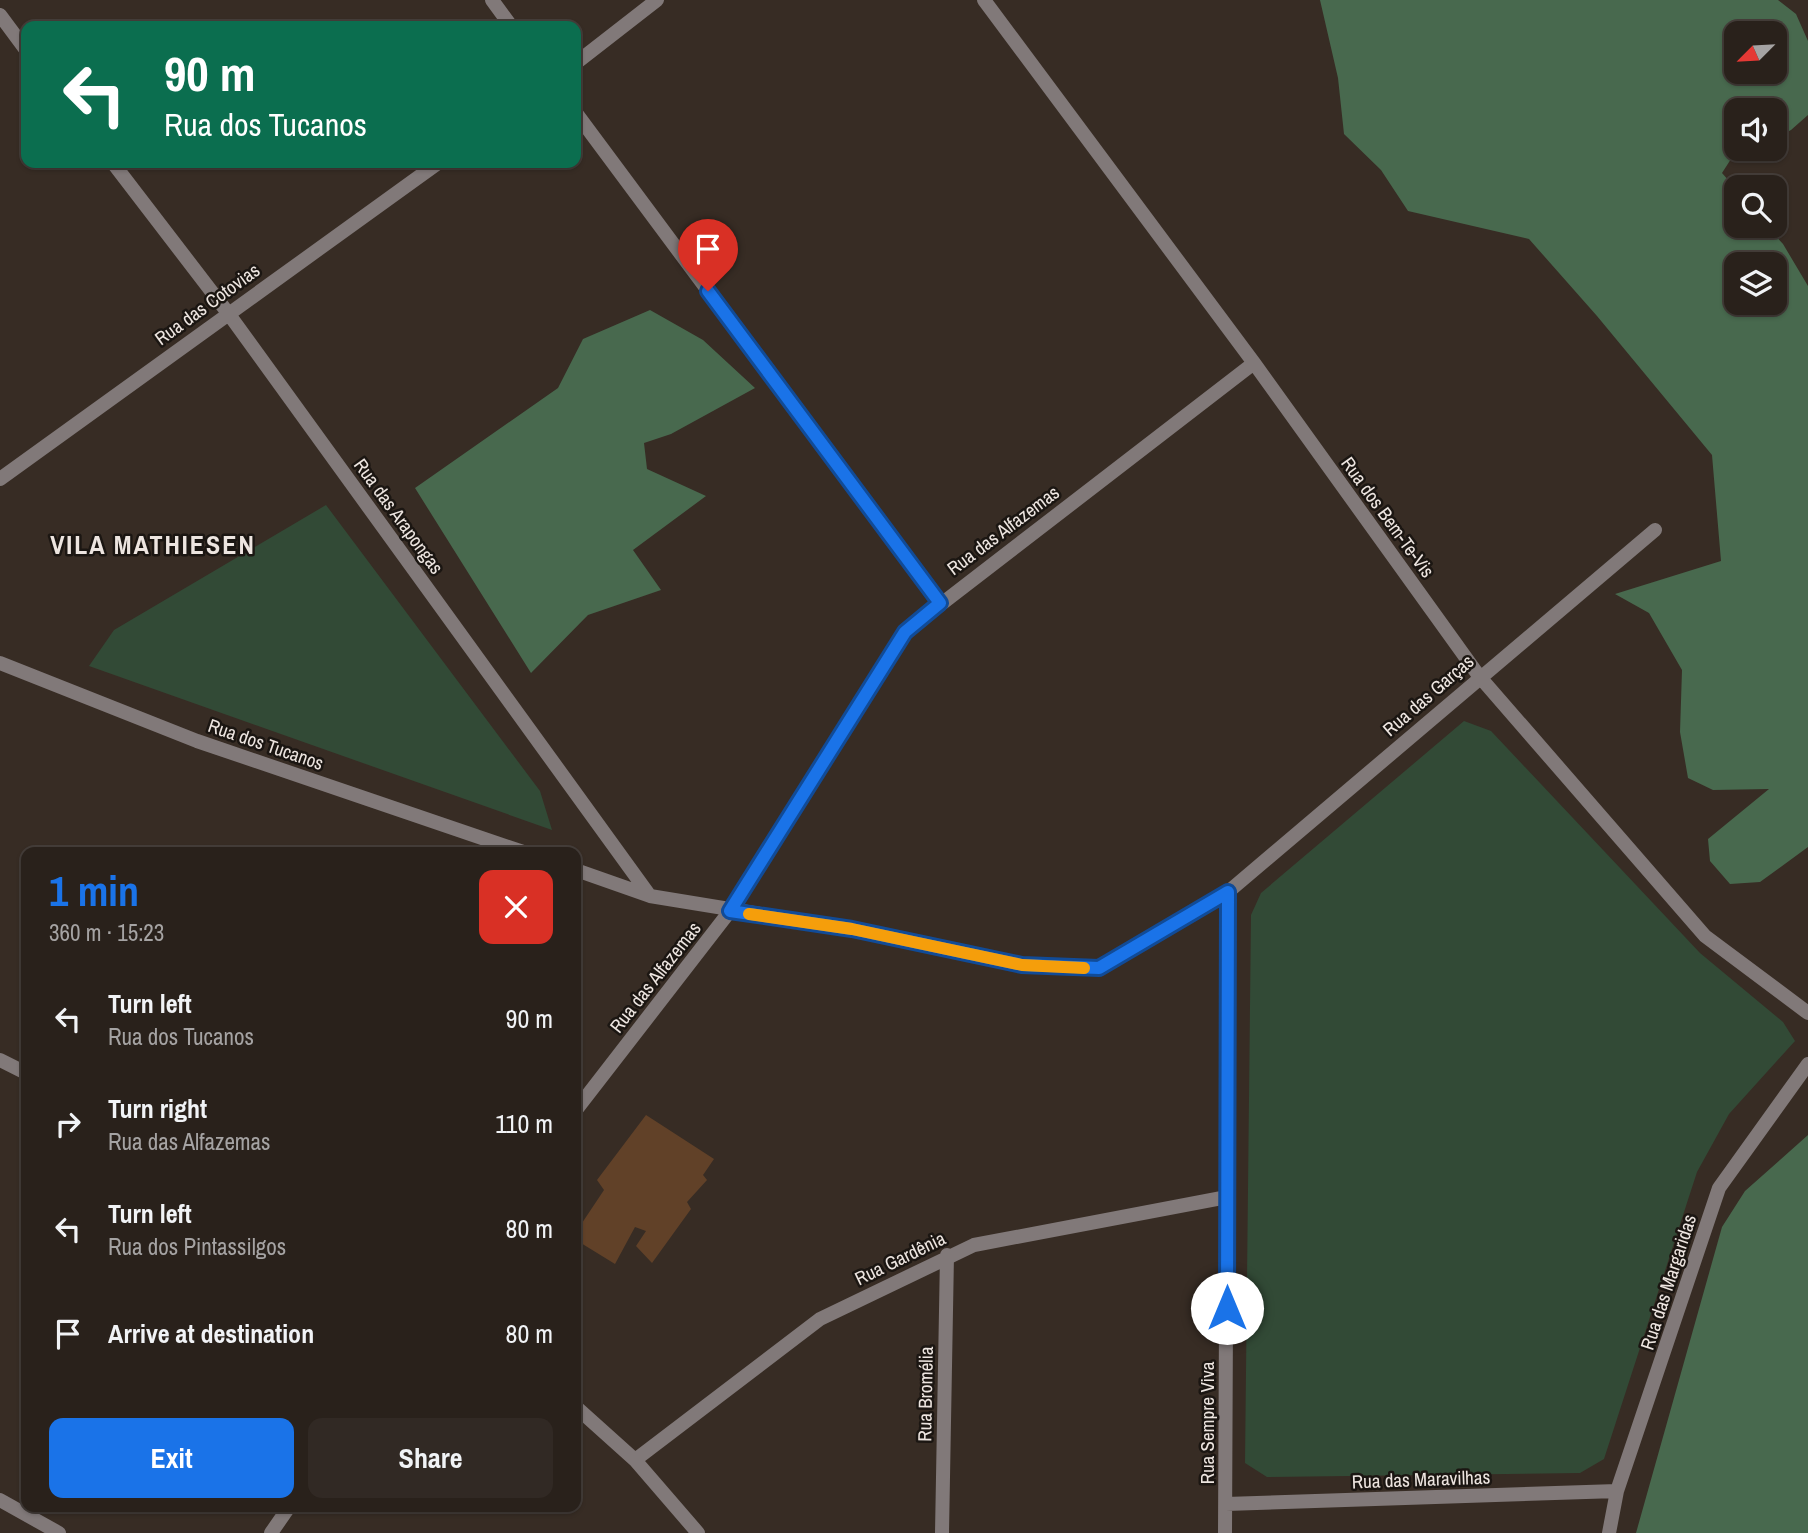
<!DOCTYPE html>
<html lang="en">
<head>
<meta charset="utf-8">
<style>
	body { margin:0; font-family:"Archivo Narrow",sans-serif; background:#312924; color:#f1f3f6; height:100vh; display:flex; flex-direction:column; font-size:26px; white-space:nowrap }
	* { box-sizing:border-box; margin:0 }
	p { font-size:23px; color:#a5a3a3 }
	.icon { flex:none; width:38px; height:38px; fill:none; stroke:currentColor; stroke-width:2; stroke-linecap:round; stroke-linejoin:round }
	.map { position:relative; flex:1; overflow:hidden }
	.details { position:absolute; left:21px; top:847px; width:560px; height:665px; display:flex; flex-direction:column; background:#29211b; border-radius:14px; box-shadow:0 2px 5px #0004,0 0 0 2px #453e3a }
	.details>* { flex:none }
	.hud { position:absolute; left:21px; top:21px; width:560px; height:147px; border-radius:14px; box-shadow:0 2px 5px #0004,0 0 0 2px #453e3a; background:#0b6e4f; color:#fff; overflow:hidden }
	.needle { width:46px; rotate:246deg }
	.fabs { position:absolute; left:1724px; top:21px; display:grid; gap:14px }
	.fabs a { display:grid; place-items:center; width:63px; height:63px; border-radius:14px; background:#29211b; box-shadow:0 2px 5px #0004,0 0 0 2px #453e3a; font-size:35px }
	.pin { position:absolute; display:grid; place-items:center; width:60px; height:60px; color:#fff; margin:-72px -30px; border-radius:50% 50% 50% 0; rotate:-45deg; box-shadow:0 0 7px #0007 }
	.pin .icon { rotate:45deg }
	.me { position:absolute; width:77px; margin:-38px; rotate:0deg; stroke-linejoin:round; filter:drop-shadow(0 0 5px #0008) }
	.turn { display:flex; align-items:center; gap:24px; height:147px; padding:0 28px; font-size:32px }
	.turn .icon { width:91px; height:91px; stroke-width:2.5 }
	.turn b { display:block; font-size:49px; line-height:60px }
	.round { display:grid; place-items:center; flex:none; width:74px; height:74px; border-radius:14px; background:#312924 }
	.summary { display:flex; align-items:center; justify-content:space-between; height:119px; padding:0 28px }
	h1 { font-size:42px; font-weight:700; line-height:52px; color:#1a73e8 }
	.cta { display:flex; gap:14px; margin-top:auto; padding:14px 28px }
	.cta a { flex:1; height:80px; border-radius:14px; background:#1a73e8; color:#fff; font-size:28px; font-weight:700; line-height:80px; text-align:center }
	.cta a+a { background:#312924; color:#f1f3f6 }
	ul { padding:0; list-style:none }
	li { display:flex; align-items:center; gap:21px; height:105px; padding:0 28px }
	li div { flex:1 }
	li b { display:block; font-size:26px }
	li em { font-style:normal }
	.map>svg:first-child { display:block }
</style>
</head>
<body>
<div class="map">
<svg width="1808" height="1533" viewBox="0 0 1808 1533">
	<rect width="100%" height="100%" fill="#372c24"/>
	<path fill="#324a36" d="M326 505 540 791 552 830 89 666 114 630Z
		M1464 721 1491 731 1700 953 1783 1022 1795 1041 1729 1114 1697 1172 1604 1459 1580 1473 1267 1477 1245 1463 1251 915 1261 893Z"/>
	<path fill="#48694e" fill-rule="evenodd" d="M1320 0H1778L1796 14 1808 41V115L1791 130 1775 138 1774 110H1736V149H1753L1731 159 1722 173 1736 189V226H1767L1783 244 1808 286V847L1760 882 1730 884 1710 861 1708 839 1769 789 1713 790 1688 778 1680 732 1682 670 1649 613 1615 594 1721 561 1712 455 1597 316 1529 239 1408 211 1381 170 1344 134 1338 78ZM1736 33H1774V72H1736ZM1736 264H1774V303H1736Z
		M650 310 703 340 755 388 671 434 644 443 647 469 706 496 633 550 661 590 588 615 531 673 415 488 558 388 583 339Z
		M1808 1135V1533H1636L1722 1227 1745 1191Z"/>
	<path fill="#614128" d="M646 1115 714 1159 703 1175 707 1180 687 1202 691 1209 652 1263 636 1246 646 1231 635 1227 615 1264 576 1240V1232L604 1190 597 1180Z"/>
	<g fill="none" stroke-linecap="round" stroke-linejoin="round">
		<path stroke="#817979" stroke-width="14" d="M492 0 511 26
			M984 0 1254 363 1479 676 1705 936 1808 1013
			M0 15 26 50
			M576 63 657 0
			M576 113 940 603
			M113 163 228 313 650 896
			M0 479 438 163
			M0 663 197 741 523 852
			M576 870 650 896 852 929 1022 966 1099 968 1228 892 1655 530
			M0 1060 26 1073
			M576 1110 730 911 905 632 1254 363
			M576 1407 635 1460 698 1533
			M635 1460 820 1319 974 1245 1227 1197
			M0 1500 59 1533
			M1226 1504 1617 1491
			M271 1533 289 1507
			M942 1533 947 1255
			M1225 1533 1228 892
			M1609 1533 1617 1491 1719 1188 1808 1064"/>
	</g>
	<g fill="none" stroke-linecap="round" stroke-linejoin="round">
		<g stroke="#114b97" stroke-width="18">
			<path id="route" d="M708 291 940 603 905 632 730 911 852 929 1022 965 1099 968 1228 892 1227 1308"/>
		</g>
		<use href="#route" stroke="#1a73e8" stroke-width="12"/>
		<path stroke="#f59e0b" stroke-width="12" d="M749 914 852 929 1022 965 1084 968"/>
	</g>
	<g text-anchor="middle" dominant-baseline="central" stroke-width="5" stroke-linejoin="round" paint-order="stroke">
		<g font-size="19" fill="#ede5e0" stroke="#1b1612">
			<text transform="translate(207 304) rotate(-36)">Rua das Cotovias</text>
			<text transform="translate(399 516) rotate(54)">Rua das Arapongas</text>
			<text transform="translate(1388 517) rotate(54)">Rua dos Bem-Te-Vis</text>
			<text transform="translate(1003 530) rotate(-37)">Rua das Alfazemas</text>
			<text transform="translate(1428 695) rotate(-41)">Rua das Garças</text>
			<text transform="translate(266 744) rotate(19)">Rua dos Tucanos</text>
			<text transform="translate(655 977) rotate(-52)">Rua das Alfazemas</text>
			<text transform="translate(900 1258) rotate(-26)">Rua Gardênia</text>
			<text transform="translate(1668 1282) rotate(-72)">Rua das Margaridas</text>
			<text transform="translate(925 1394) rotate(-89)">Rua Bromélia</text>
			<text transform="translate(1207 1423) rotate(-90)">Rua Sempre Viva</text>
			<text transform="translate(1421 1479) rotate(-2)">Rua das Maravilhas</text>
		</g>
		<g font-size="26" font-weight="bold" letter-spacing="2" fill="#ede5e0" stroke="#1b1612">
			<text x="153" y="544">VILA MATHIESEN</text>
		</g>
	</g>
</svg>
<div class="fabs">
<a><svg class="needle" viewBox="-14 -14 28 28"><path d="M0-13l5 13h-10z" fill="#e53935"/><path d="M0 13l5-13h-10z" fill="#a5a3a3"/></svg></a>
<a><svg class="icon" aria-label="sound" viewBox="0 0 24 24"><path d="M4 9h4l5-4v14l-5-4H4zM17 9q2 3 0 6"/></svg></a>
<a><svg class="icon" aria-label="search" viewBox="0 0 24 24"><circle cx="10" cy="10" r="6"/><path d="M15 15l6 6"/></svg></a>
<a><svg class="icon" aria-label="layers" viewBox="0 0 24 24"><path d="M12 4l9 5-9 5-9-5zM3 14l9 5 9-5"/></svg></a>
</div>
<div class="pin" style="left:708px;top:291px;background:#d93025"><svg class="icon" aria-label="arrive" viewBox="0 0 24 24"><path d="M6 21V4h12l-3 4 3 4H6"/></svg></div>
<svg class="me" style="left:1227px;top:1308px" viewBox="-20 -20 40 40"><circle r="19" fill="#fff"/><path d="M0-13L10 11 0 6-10 11z" fill="#1a73e8"/></svg>
<div class="hud">
<div class="turn"><svg class="icon" aria-label="left" viewBox="0 0 24 24"><path d="M17 20v-9H6M10 6l-5 5 5 5"/></svg><div><b>90 m</b>Rua dos Tucanos</div></div>
</div>
<section class="details">
<div class="summary"><div><h1>1 min</h1><p>360 m · 15:23</p></div><a class="round" style="background:#d93025;color:#fff"><svg class="icon" aria-label="close" viewBox="0 0 24 24"><path d="M6 6l12 12M18 6L6 18"/></svg></a></div>
<ul>
<li><svg class="icon" aria-label="left" viewBox="0 0 24 24"><path d="M17 20v-9H6M10 6l-5 5 5 5"/></svg><div><b>Turn left</b><p>Rua dos Tucanos</p></div><em>90 m</em></li>
<li><svg class="icon" aria-label="right" viewBox="0 0 24 24"><path d="M7 20v-9h11M14 6l5 5-5 5"/></svg><div><b>Turn right</b><p>Rua das Alfazemas</p></div><em>110 m</em></li>
<li><svg class="icon" aria-label="left" viewBox="0 0 24 24"><path d="M17 20v-9H6M10 6l-5 5 5 5"/></svg><div><b>Turn left</b><p>Rua dos Pintassilgos</p></div><em>80 m</em></li>
<li><svg class="icon" aria-label="arrive" viewBox="0 0 24 24"><path d="M6 21V4h12l-3 4 3 4H6"/></svg><div><b>Arrive at destination</b></div><em>80 m</em></li>
</ul>
<div class="cta"><a>Exit</a><a>Share</a></div>
</section>
</div>
</body>
</html>
